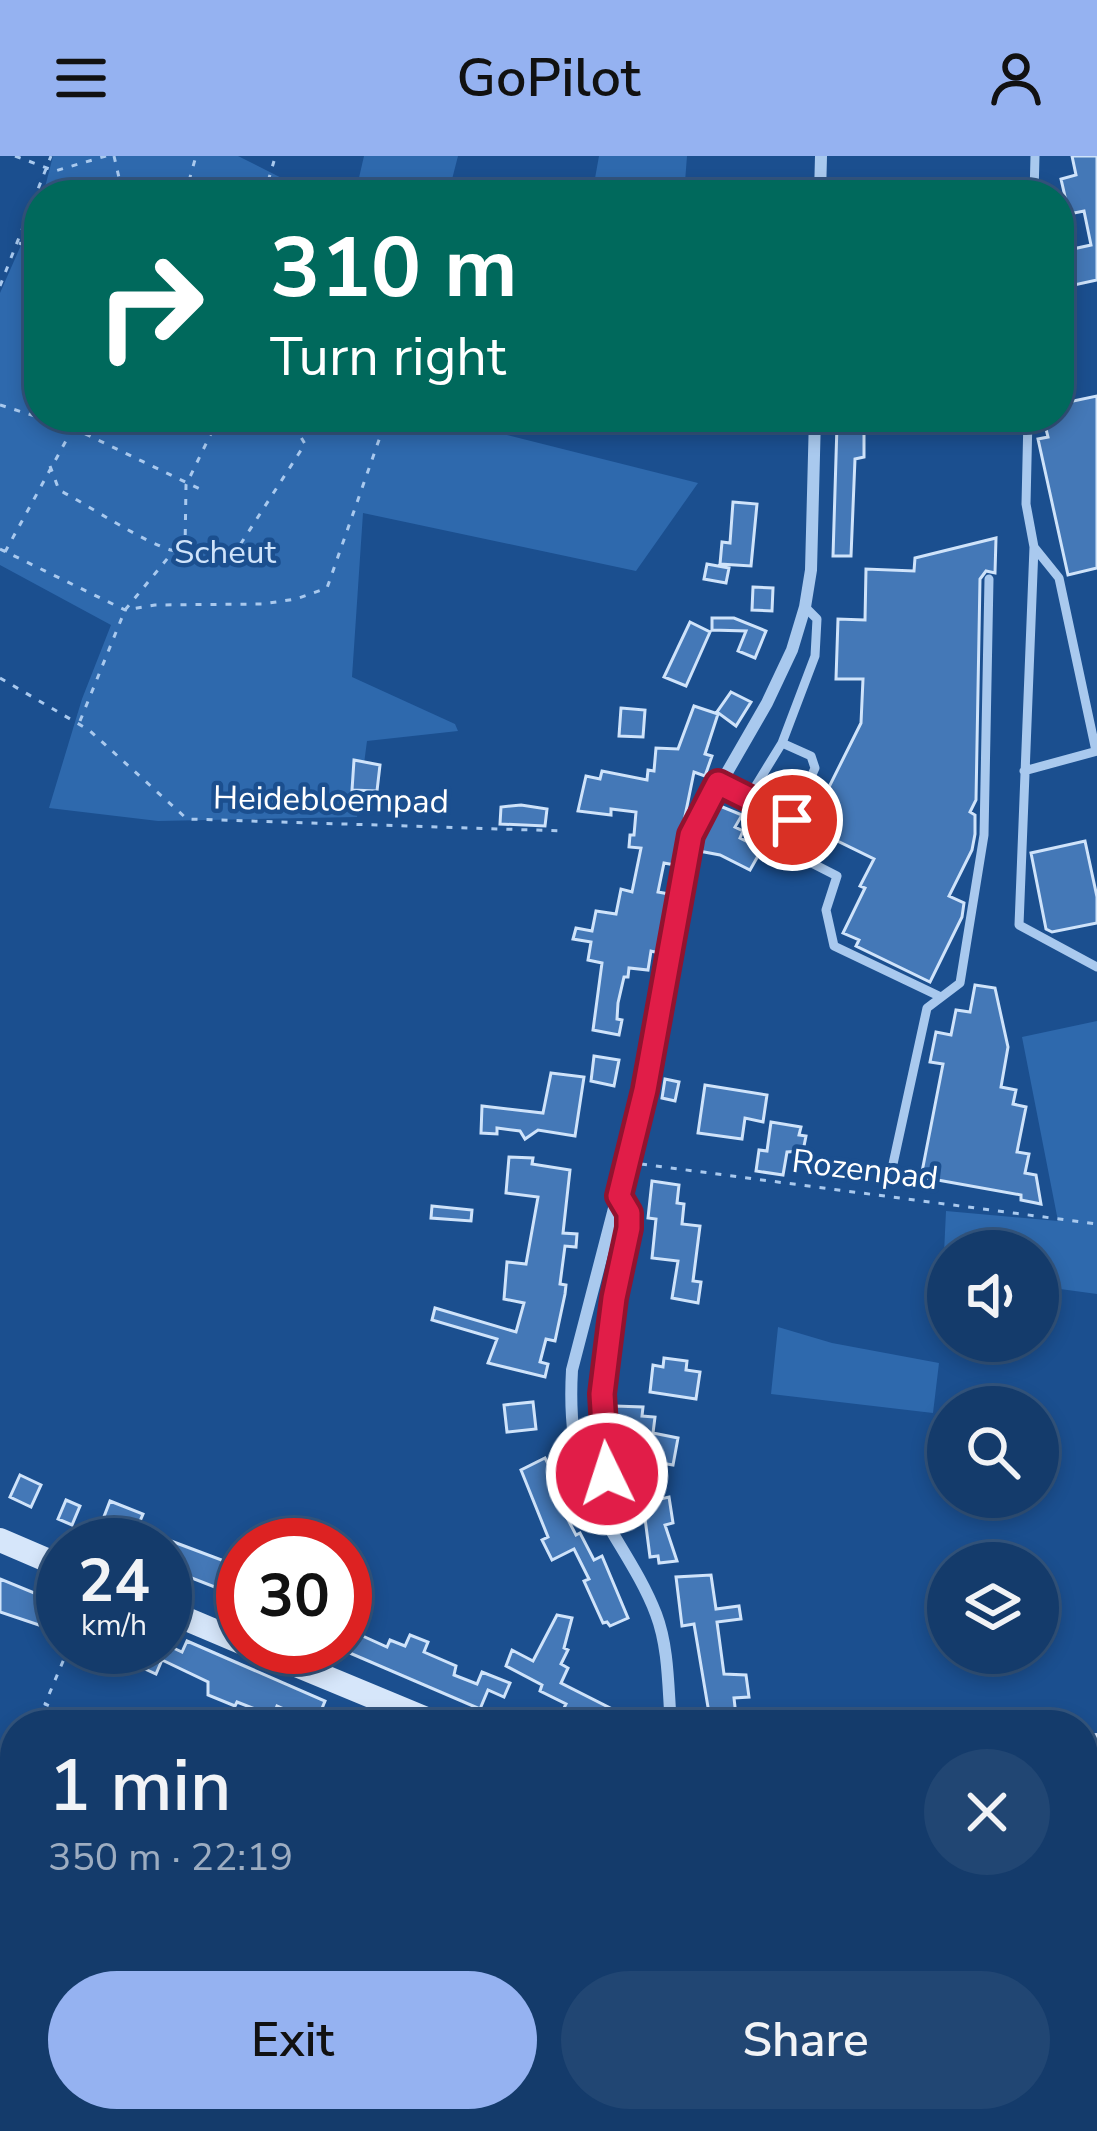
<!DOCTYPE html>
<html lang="en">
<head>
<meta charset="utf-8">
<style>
	body { margin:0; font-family:"Nunito Sans",sans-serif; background:#214673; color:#f1f3f6; height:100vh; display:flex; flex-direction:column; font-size:45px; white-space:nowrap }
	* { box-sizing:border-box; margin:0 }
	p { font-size:39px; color:#9dadc1 }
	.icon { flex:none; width:66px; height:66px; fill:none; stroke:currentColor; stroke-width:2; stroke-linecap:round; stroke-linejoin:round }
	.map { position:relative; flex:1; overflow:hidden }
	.drawer { position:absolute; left:0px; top:1554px; width:1098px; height:423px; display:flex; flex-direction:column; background:#143b6b; border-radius:48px 48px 0 0; box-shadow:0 6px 18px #0003,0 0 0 3px #33557e }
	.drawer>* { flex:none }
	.guide { position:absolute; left:24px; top:24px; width:1050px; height:252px; border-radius:48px; box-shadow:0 6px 18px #0003,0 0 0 3px #33557e; background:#00695c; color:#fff; overflow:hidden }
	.fabs { position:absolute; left:927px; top:1074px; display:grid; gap:24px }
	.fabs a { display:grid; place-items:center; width:132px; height:132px; border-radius:50%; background:#143b6b; box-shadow:0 6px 18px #0003,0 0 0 3px #33557e; font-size:60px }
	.speed { position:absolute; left:36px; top:1362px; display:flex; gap:24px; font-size:60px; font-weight:700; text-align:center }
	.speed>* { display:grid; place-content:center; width:156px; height:156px; border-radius:50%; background:#143b6b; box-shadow:0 6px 18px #0003,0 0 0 3px #33557e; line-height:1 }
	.speed small { font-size:30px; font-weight:400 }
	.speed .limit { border:18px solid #d22; background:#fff; color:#111 }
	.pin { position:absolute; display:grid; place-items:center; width:102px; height:102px; color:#fff; margin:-51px; border:6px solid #fff; border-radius:50%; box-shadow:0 3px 12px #0007 }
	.me { position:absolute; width:132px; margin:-66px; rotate:356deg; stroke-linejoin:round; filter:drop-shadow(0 0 9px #0008) }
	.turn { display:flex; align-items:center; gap:42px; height:252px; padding:0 48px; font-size:54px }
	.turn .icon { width:156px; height:156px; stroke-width:2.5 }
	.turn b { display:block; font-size:84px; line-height:102px }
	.round { display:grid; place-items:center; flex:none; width:126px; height:126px; border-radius:63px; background:#214673 }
	.headline { display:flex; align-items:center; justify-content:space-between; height:204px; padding:0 48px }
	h1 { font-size:72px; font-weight:600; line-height:90px }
	.action { display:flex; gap:24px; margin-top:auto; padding:24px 48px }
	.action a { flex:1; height:138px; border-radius:72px; background:#95b2f1; color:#111; font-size:48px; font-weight:600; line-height:138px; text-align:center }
	.action a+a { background:#214673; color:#f1f3f6 }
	header { display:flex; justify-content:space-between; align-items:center; height:156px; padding:0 48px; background:#95b2f1; color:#111; font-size:54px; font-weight:600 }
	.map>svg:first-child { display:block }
</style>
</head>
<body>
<header><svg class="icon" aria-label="menu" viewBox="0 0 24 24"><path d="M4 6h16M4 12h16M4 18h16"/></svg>GoPilot<svg class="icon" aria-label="person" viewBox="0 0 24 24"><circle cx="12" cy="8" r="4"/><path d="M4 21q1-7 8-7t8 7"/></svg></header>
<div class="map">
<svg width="1097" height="1975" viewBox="0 0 1097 1975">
	<rect width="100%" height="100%" fill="#1b4f8f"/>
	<path fill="#2e69ad" d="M53 0H238L315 39H43Z
		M364 0H458L448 39H355Z
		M599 0H687L684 39H592Z
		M39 48V261H435L698 327 636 415 363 357 352 521 455 568 458 575 367 585 357 661 158 665 49 652 82 543 111 469 0 409V137Z
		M1097 865V1138L1038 1130V1095H948V1118H943L946 1055 1058 1065 1022 881Z
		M778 1171 832 1187 939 1207 933 1257 771 1238Z
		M0 1676 15 1683V1747L0 1781Z"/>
	<path fill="#4478b7" stroke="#cfe3fa" stroke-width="3" d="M1072 0H1097V124L1065 131 1059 96 1091 89 1084 55 1069 58 1061 23 1076 19Z
		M1097 240V412L1068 419 1038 283 1048 281 1043 261H1059V248Z
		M864 267V301L855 303 851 400H833L837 269Z
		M733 346 757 348 751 410 720 408 722 386 730 387Z
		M996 382 995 417 986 415 980 423 976 644 970 656 975 659V678L972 694 949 740 964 747 962 761 930 826 856 790 859 784 843 777 865 732 860 730 874 703 809 671 861 567 863 523H836L838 463 865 464 866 413 914 415 915 402Z
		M707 408 729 412 726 427 704 423Z
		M753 431 773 432 772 455 752 454Z
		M712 462H734L766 475 755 502 738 495 746 475 712 474Z
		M690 466 710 476 686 530 664 521Z
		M731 536 751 546 736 570 717 556Z
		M694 550 718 558 705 598 712 600 705 620 694 616 675 709 664 707 658 736 669 738 659 797 651 795 648 814 629 812 628 821H624L618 847 617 863 622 864 619 879 593 874 602 807 588 804 591 786 573 783 576 772 592 775 596 755 616 758 621 733 632 736 641 692 629 691 630 679H634L636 656 611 653V659L578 655 586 620 600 623 602 615 647 624 648 614 654 615 656 592 678 593Z
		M621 552 645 554 643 581 619 580Z
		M354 604 380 609 377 635 352 634Z
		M521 649 547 653 545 670 500 668 501 651Z
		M720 650 742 659 735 671 743 675 740 682 762 693 750 714 720 699 699 695 701 683Z
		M1085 685 1097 741V767L1052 776 1046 773 1031 697Z
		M975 829 995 832 1008 891 1001 931 1016 934 1013 948 1026 951 1017 996 1029 998 1025 1017 1036 1019 1041 1048 1021 1044V1039L921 1021 943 908 930 906 936 876 951 879 956 854 970 856Z
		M594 900 619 904 614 930 591 925Z
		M551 917 584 921 575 980 538 974 525 983 520 975 497 972V978L481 977 482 950 543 957Z
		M665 923 679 926 675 945 662 942Z
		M705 929 767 939 763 966 745 962 742 983 698 977Z
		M771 966 801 971 799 979 806 980 803 995 787 996 783 1019 756 1015 759 994 767 995Z
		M509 1001 533 1002 532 1008 570 1014 563 1077 577 1078 576 1091 565 1090 560 1128 566 1129 565 1138 555 1185 546 1183 540 1206 548 1208 545 1221 488 1207 497 1183 432 1164 435 1152 516 1176 524 1147 504 1143 507 1106 526 1108 538 1041 506 1037Z
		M652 1025 679 1029 677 1047 684 1048 682 1068 700 1070 693 1125 701 1126 698 1147 672 1142 678 1105 652 1102 656 1063 648 1062Z
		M432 1050 472 1054 471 1065 431 1062Z
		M664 1202 687 1205 686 1214 700 1216 696 1243 650 1236 653 1209 663 1211Z
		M533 1246 536 1273 507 1276 504 1249Z
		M614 1250 643 1251 642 1260 655 1261 653 1277 678 1282 673 1309 661 1307 662 1303 617 1302Z
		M545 1302 572 1353 564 1356 576 1379 580 1377 594 1404 602 1400 628 1462 610 1470 607 1466 603 1467 584 1425 589 1423 574 1393 552 1404 542 1384 548 1381 521 1314Z
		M20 1319 41 1329 31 1351 10 1341Z
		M669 1341 673 1367 665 1369 677 1405 659 1407 658 1400 650 1401 643 1347Z
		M66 1344 80 1350 72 1369 58 1363Z
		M110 1345 143 1358 132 1384 100 1371Z
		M171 1385 243 1412V1442L171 1414 165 1409V1400Z
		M711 1419 716 1453 739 1450 741 1463 717 1466 724 1518 746 1519 749 1541 734 1542 737 1569H711L694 1468 682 1470 676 1421Z
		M0 1423 39 1439 41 1434 63 1442 59 1469 41 1462 39 1469 0 1456Z
		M557 1459 572 1462 564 1492 568 1494 561 1508 568 1512 561 1527 612 1553 604 1569 583 1564 581 1569 557 1566 566 1548 540 1535 542 1529 506 1510 512 1494 533 1505Z
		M345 1472 387 1491 390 1484 405 1490 410 1479 428 1486 424 1496 456 1510 454 1519 477 1528 482 1516 510 1527 504 1541 488 1534 480 1553 345 1495Z
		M187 1485 325 1545 316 1567 277 1550 273 1560 237 1546 235 1550 208 1539V1526L162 1504 156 1518 110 1497 107 1505 75 1491H171L182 1496Z"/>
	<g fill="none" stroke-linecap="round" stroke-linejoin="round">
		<path stroke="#a9c9ee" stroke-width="3" stroke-dasharray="6 9" stroke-linecap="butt" d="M15 0 55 15 106 0
			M114 0 123 39
			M348 24 351 32 377 39
			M185 39 196 0
			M264 39 274 5
			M19 87 39 94
			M0 130 51 0
			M0 249 73 272 204 335
			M50 310 59 334C88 349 143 386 171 394 185 398 223 395 238 392L305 288 289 261
			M0 393 125 454 155 449 262 448 296 443 327 432 387 261
			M185 394 186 329 219 261
			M5 396 79 261
			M0 522 89 574 187 663 564 675
			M80 565 125 454 172 397
			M641 1008 1097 1068
			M69 1491 45 1548 95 1569
			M0 1864 15 1836
			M214 1962 342 1969 388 1962
			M181 1975 196 1962"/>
		<path stroke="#a9c9ee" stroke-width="9" d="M1034 39 1035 0
			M1028 261 1026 348 1034 391 1019 769 1097 811
			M1034 391 1059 422 1096 595
			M782 587 815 500 817 463 805 451
			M1024 615 1097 595
			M719 628 792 664 794 698 837 720 826 754 834 790 941 841
			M747 644 782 587 811 600 815 612 792 664
			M893 1008 927 852 960 827 984 679 989 423"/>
		<path stroke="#a9c9ee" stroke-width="12" d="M820 39 821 0
			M607 1364 613 1351C601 1281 599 1208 615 1138 622 1107 640 1068 619 1040
			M671 1569C668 1533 669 1492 656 1458 637 1408 600 1366 582 1316 571 1283 570 1249 572 1214L645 933 691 679 767 547 792 494 805 451 811 414 815 261
			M642 1962V1975"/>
		<path stroke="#d6e6fa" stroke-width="24" d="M0 1384 63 1411
			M165 1454 243 1487
			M253 1491 441 1569
			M1083 1592 1097 1589"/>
	</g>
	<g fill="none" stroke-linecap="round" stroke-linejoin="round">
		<g stroke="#92132f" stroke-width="30">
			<path id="route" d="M607 1318 602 1238 614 1142 629 1072V1057L619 1040 645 934 691 679 718 627 792 664"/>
		</g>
		<use href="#route" stroke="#e11d48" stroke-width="21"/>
	</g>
	<g text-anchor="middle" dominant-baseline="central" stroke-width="9" stroke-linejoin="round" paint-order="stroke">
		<g font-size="33" fill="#cfe3fa" stroke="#1b4f8f">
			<text x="225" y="396">Scheut</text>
		</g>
		<g font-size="33" fill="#fff" stroke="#1b4f8f">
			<text transform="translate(331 644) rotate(1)">Heidebloempad</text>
			<text transform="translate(865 1014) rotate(7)">Rozenpad</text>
		</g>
	</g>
</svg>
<div class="fabs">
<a><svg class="icon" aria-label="sound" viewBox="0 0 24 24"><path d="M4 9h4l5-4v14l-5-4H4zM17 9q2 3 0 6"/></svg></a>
<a><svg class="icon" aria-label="search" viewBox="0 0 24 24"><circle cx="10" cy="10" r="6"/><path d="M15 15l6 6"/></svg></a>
<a><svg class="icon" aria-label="layers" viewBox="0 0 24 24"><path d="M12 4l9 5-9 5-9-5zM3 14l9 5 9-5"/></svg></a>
</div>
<div class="speed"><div>24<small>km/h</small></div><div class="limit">30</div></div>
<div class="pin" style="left:792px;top:664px;background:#d93025"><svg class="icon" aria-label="arrive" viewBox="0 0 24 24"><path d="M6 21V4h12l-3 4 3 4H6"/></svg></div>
<svg class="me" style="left:607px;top:1318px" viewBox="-20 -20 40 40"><circle r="17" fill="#e11d48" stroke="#fff" stroke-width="3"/><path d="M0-11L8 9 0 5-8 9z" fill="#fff"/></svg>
<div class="guide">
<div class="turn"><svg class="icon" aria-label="right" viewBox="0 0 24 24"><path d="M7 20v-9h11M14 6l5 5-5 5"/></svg><div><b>310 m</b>Turn right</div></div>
</div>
<section class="drawer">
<div class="headline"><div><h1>1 min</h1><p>350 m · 22:19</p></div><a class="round"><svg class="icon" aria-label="close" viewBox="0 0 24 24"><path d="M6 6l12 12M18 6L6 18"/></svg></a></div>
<div class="action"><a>Exit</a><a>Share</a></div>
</section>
</div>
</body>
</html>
